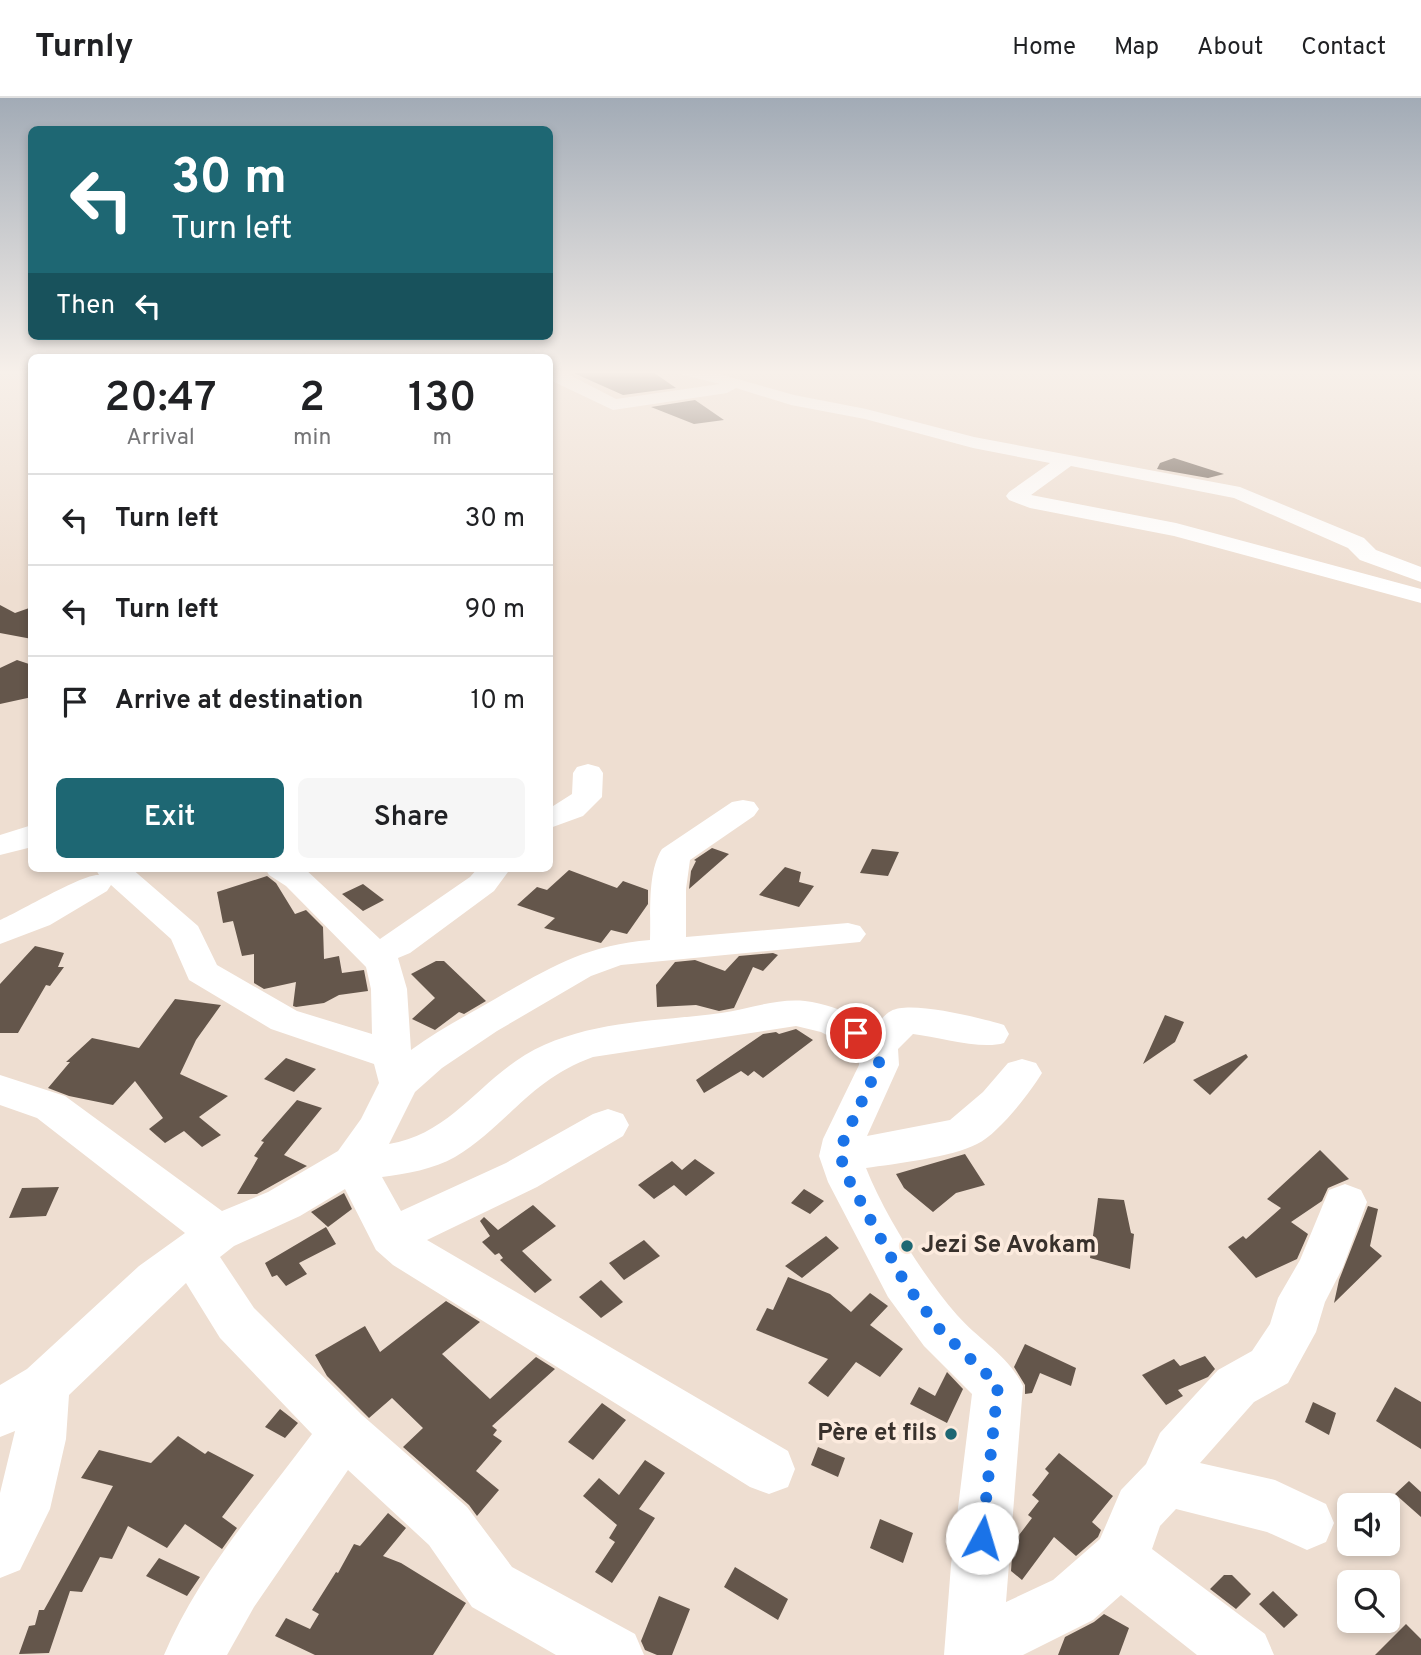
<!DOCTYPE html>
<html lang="en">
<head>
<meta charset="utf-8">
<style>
	body { margin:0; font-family:Overpass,sans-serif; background:#f6f6f6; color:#202124; height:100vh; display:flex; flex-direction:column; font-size:26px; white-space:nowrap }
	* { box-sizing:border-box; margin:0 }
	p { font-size:23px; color:#757577 }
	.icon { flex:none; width:38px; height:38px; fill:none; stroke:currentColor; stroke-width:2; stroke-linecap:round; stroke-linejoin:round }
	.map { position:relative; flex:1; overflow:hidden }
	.drawer { position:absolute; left:28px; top:256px; width:525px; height:518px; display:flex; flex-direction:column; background:#fff; border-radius:10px; box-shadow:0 4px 10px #0003 }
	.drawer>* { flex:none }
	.top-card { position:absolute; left:28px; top:28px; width:525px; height:214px; border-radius:10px; box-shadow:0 4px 10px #0003; background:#1e6773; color:#fff; overflow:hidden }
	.controls { position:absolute; left:1337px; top:1395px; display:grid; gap:14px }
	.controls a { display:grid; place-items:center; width:63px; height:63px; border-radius:10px; background:#fff; box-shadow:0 4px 10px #0003; font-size:35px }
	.pin { position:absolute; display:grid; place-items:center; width:60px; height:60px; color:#fff; margin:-30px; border:4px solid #fff; border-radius:50%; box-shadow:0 2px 7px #0007 }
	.me { position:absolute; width:77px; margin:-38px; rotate:6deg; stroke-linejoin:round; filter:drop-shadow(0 0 5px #0008) }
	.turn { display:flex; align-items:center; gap:24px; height:147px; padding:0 28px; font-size:32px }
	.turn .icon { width:91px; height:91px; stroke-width:2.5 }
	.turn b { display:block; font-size:49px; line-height:60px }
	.then { display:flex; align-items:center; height:66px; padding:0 28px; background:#0003; gap:14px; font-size:26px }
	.eta { display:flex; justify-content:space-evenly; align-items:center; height:119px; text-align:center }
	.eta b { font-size:42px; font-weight:600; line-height:49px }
	.primary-button { display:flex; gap:14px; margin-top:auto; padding:14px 28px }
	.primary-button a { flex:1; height:80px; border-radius:10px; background:#1e6773; color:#fff; font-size:28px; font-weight:600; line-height:80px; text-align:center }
	.primary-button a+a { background:#f6f6f6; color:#202124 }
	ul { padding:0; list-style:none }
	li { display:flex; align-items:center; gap:21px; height:91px; padding:0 28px; border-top:2px solid #e0e0e0 }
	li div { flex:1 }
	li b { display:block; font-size:26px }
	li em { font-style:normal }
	header { display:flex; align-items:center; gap:42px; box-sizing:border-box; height:98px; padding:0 35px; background:#fff; border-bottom:2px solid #e0e0e0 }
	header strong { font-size:33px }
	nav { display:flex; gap:38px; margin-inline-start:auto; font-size:24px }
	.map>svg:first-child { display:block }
</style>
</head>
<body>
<header>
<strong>Turnly</strong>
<nav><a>Home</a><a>Map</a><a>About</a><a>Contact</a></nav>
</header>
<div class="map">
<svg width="1421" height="1557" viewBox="0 0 1421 1557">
	<rect width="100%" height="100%" fill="#eeded1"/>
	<path fill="#64564b" d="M567 272H650L676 290 623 297Z
		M695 302 724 322 694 326 651 309Z
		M1174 360 1224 376 1208 380 1157 371 1160 365Z
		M0 507 15 515 32 509V541L0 535Z
		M17 562 32 567V599L0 606V570Z
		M712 750 729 756 689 791 691 773 696 763 694 762Z
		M872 751 899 754 888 778 860 775Z
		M785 769 801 774 799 784 814 788 799 809 759 797Z
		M569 772 617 790 623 783 648 792V806L627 836 611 832 601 845 544 830 555 820 517 807 537 789 547 792Z
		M267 778 276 785 295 816 306 812 323 829 324 861 339 858 342 875 364 872 368 893 339 897 324 905 296 909 293 908 296 884 264 891 254 885V856L242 858 233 823 223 825 217 794Z
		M363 786 384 802 363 813 342 796Z
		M35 848 64 855 58 869H64L50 888 46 887 18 935H0V886Z
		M773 855 778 857 763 873 753 869 734 910 719 913 696 907 657 909 656 887 675 864 695 862 725 873 739 858Z
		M436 863H444L486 903 464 916 459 914 435 932 412 921 435 900 411 876Z
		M175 901 221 907 196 942 180 976 228 998 199 1019 221 1037 202 1049 184 1033 165 1045 149 1031 163 1020 135 983 113 1007 69 998 48 990 70 964H66L92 940 139 950Z
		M1165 917 1184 924 1175 944 1143 966Z
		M796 931 813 942 763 980 754 973 748 978 741 973 704 995 696 982 763 936 776 934 779 936Z
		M1246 956 1248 959 1210 997 1193 982Z
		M286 960 316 971 294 994 264 981Z
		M297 1002 322 1010 284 1057 307 1068 257 1096H237L258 1060 254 1058 264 1044 261 1043Z
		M1320 1052 1349 1081 1328 1090 1322 1103 1291 1124 1308 1136 1297 1161 1256 1180 1228 1149 1243 1138 1246 1141 1281 1110 1267 1101Z
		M965 1056 985 1087 956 1095 933 1114 904 1090 896 1076Z
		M695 1061 715 1075 686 1098 674 1087 654 1101 638 1087 672 1063 682 1072Z
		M59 1089 46 1118 9 1120 22 1090Z
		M804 1091 824 1103 810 1116 791 1105Z
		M344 1095 352 1111 328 1129 311 1114Z
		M1098 1100 1124 1102 1131 1135 1134 1136 1130 1171 1090 1160Z
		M533 1107 556 1128 522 1153 552 1182 535 1195 500 1162 503 1160 499 1155 495 1157 482 1144 490 1138 480 1123 484 1119 498 1132Z
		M1368 1108 1378 1111 1370 1148 1382 1158 1334 1205 1339 1182Z
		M326 1129 336 1146 299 1165 307 1176 286 1188 277 1177 272 1179 265 1165Z
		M826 1138 839 1150 802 1180 785 1168Z
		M644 1142 660 1158 624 1182 609 1165Z
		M788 1179 830 1196 851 1214 870 1195 888 1208 870 1227 903 1251 880 1279 856 1264 828 1299 808 1285 828 1261 756 1232 767 1210 773 1212Z
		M601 1182 623 1204 601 1220 579 1199Z
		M446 1203 480 1224 442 1256 490 1301 536 1259 555 1271 492 1328 497 1332 493 1337 502 1343 476 1373 499 1392 477 1418 469 1407 403 1349 423 1330 392 1300 369 1320 327 1278 315 1257 365 1228 380 1254Z
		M1025 1246 1076 1270 1071 1288 1040 1275 1032 1295 1025 1296V1287L1014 1269Z
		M1205 1258 1215 1271 1208 1279 1178 1292 1183 1298 1166 1307 1142 1277 1174 1261 1180 1268Z
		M947 1274 963 1291 947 1325 910 1306 919 1289 935 1298Z
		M1395 1289 1421 1304V1351L1376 1323Z
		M1313 1304 1336 1315 1329 1337 1305 1324Z
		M602 1305 626 1322 593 1362 568 1344Z
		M280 1311 298 1325 285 1340 265 1329Z
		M178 1338 205 1356 208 1353 254 1377 222 1419 237 1430 222 1451 185 1426 167 1450 128 1428 112 1461 100 1459 82 1494 70 1493 49 1555 19 1556 29 1528 35 1527 39 1512H44L113 1388 81 1380 99 1352 151 1365Z
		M818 1349 845 1360 838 1379 811 1367Z
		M1059 1355 1113 1398 1092 1424 1101 1432 1098 1439 1076 1458 1054 1439 1022 1482 1011 1473 1013 1445 1032 1420 1028 1417 1039 1403 1032 1397 1049 1375 1045 1371Z
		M645 1362 665 1375 639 1411 655 1420 612 1485 595 1474 615 1444 609 1440 617 1427 583 1398 599 1380 619 1397Z
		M1409 1383 1421 1394V1419L1395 1396Z
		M388 1415 406 1430 383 1458 401 1465 466 1505 433 1557H315L275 1538 286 1520 310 1531 319 1516 312 1512 336 1474 338 1475 354 1446 360 1448Z
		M880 1421 913 1435 903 1465 870 1450Z
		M159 1460 200 1479 187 1498 146 1478Z
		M735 1469 788 1501 778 1522 724 1489Z
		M1224 1477H1232L1251 1496 1236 1511 1210 1491Z
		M1273 1493 1298 1517 1284 1530 1259 1506Z
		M659 1498 690 1511 672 1557H657L645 1552 641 1543Z
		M1104 1516 1129 1530 1119 1557H1058L1065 1539 1094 1524Z
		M1406 1526 1421 1541V1557H1375Z"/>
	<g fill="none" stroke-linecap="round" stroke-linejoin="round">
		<path fill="#fff" fill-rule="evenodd" d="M550 272 564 274 616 301 720 286 676 275 674 272H705L794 297 866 311 974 339 1240 389 1364 440 1376 452 1421 469V484L1360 462 1348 450 1234 400 1071 368 1031 397 1176 425 1421 491V505L1174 438 1030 410 1009 402 1006 398 1009 394 1050 365 973 350 865 321 791 307 736 290 727 295 613 312 550 282Z
			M588 666 599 669 603 675 602 699 583 718 550 730V710L572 696 573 675 577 669Z
			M743 702 754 704 759 711 754 718 690 762 686 791V839L848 825 860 828 866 836 860 844 621 867 591 878 497 933 442 970 415 994 389 1046C449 1036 476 987 525 957 584 922 655 924 721 915 749 911 777 900 805 903 830 906 853 917 875 928 880 923 885 916 891 913 910 902 981 920 1004 927L1009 936 1004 945C981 952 939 939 913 936L898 951 899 967 867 1038 950 1022 983 994 1008 965 1022 961 1036 965 1042 975C1030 995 998 1036 977 1046 953 1059 894 1066 866 1070 885 1118 924 1179 957 1217 979 1242 1009 1258 1023 1288L1006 1504 1053 1482 1100 1441 1121 1392 1146 1366 1160 1335 1218 1272 1252 1253 1270 1226 1278 1200 1300 1162 1329 1092 1345 1086 1361 1092 1367 1104 1343 1169 1325 1204 1316 1234 1288 1285 1254 1304 1200 1365 1275 1382 1326 1406 1334 1425 1326 1444 1307 1452 1267 1434 1176 1411 1160 1428 1152 1451 1265 1536 1274 1557H1197L1121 1497 1093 1522 1023 1557H944L951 1467 972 1296 924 1248 888 1199 828 1084 819 1058 823 1041 859 967V954L821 934 796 928 593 959C529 982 507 1028 455 1059 434 1071 406 1076 382 1079L401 1113 506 1065 593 1016 608 1011 623 1016 629 1027 623 1038 537 1089 427 1142 788 1353 795 1371 788 1389 769 1396 750 1389 393 1167 376 1152 345 1091 300 1118 234 1148 220 1159 254 1210 362 1317 467 1409 512 1469 635 1536 644 1557H556L472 1509 429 1447 348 1372 254 1509 227 1557H164C198 1476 260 1406 312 1336L220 1240 186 1185 69 1297 66 1341 50 1411 20 1472 0 1480V1395L15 1333 0 1339V1287L27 1271 139 1168 185 1135 37 1020 0 1007V977L65 998 222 1113 268 1094 338 1053 361 1021 379 985 374 966 271 931 189 882 171 841 111 787 107 793 50 827 0 846V822C21 813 84 775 99 777L95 770H131L198 828 217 867 297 913 372 936 371 891 366 869 286 788 269 777 265 770H304L380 841 470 779 478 770H511L494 793 410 855 398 860 407 891 411 952C437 933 467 917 495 901 549 870 586 847 650 842 651 815 647 774 662 751L732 704Z
			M32 727V749L0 757V737Z"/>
	</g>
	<linearGradient id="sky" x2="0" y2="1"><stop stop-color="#a2abb6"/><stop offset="0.56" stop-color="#f7f0ea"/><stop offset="1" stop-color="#f7f0ea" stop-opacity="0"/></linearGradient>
	<rect width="1421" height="490" fill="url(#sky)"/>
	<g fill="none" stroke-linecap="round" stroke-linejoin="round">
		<path stroke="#1a73e8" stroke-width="12" stroke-dasharray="0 21.6" d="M856 935 879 947V967L844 1041 840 1058 850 1084 905 1185 941 1233 998 1287 982 1440"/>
	</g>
	<g fill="#1e6773" stroke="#fcebde" stroke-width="2.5">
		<circle cx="907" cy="1148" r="7"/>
		<circle cx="951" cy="1336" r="7"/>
	</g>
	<g text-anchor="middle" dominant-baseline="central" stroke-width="7" stroke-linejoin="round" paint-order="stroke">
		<g font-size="24" font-weight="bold" fill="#38312c" stroke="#fcebde" text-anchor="start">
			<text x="921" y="1148">Jezi Se Avokam</text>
			<text x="937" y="1336" text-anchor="end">Père et fils</text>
		</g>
	</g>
</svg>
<div class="controls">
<a><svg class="icon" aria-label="sound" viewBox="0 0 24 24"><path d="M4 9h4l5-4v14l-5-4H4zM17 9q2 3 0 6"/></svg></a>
<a><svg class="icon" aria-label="search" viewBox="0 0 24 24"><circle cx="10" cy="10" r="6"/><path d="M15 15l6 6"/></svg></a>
</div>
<div class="pin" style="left:856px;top:935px;background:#d93025"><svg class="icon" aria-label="arrive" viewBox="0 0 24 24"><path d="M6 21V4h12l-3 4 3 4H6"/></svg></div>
<svg class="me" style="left:982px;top:1440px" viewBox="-20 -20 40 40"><circle r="19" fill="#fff"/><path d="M0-13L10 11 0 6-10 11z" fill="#1a73e8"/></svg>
<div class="top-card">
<div class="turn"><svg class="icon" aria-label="left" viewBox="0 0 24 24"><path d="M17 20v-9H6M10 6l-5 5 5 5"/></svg><div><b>30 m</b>Turn left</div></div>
<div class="then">Then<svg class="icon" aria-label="left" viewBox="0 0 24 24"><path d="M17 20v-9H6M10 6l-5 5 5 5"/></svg></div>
</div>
<section class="drawer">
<div class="eta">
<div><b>20:47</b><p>Arrival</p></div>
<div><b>2</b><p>min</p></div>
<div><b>130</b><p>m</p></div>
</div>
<ul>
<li><svg class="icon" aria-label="left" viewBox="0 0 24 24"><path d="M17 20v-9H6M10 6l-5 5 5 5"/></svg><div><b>Turn left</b></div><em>30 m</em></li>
<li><svg class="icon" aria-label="left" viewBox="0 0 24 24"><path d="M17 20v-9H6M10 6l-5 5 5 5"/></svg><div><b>Turn left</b></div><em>90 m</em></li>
<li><svg class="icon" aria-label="arrive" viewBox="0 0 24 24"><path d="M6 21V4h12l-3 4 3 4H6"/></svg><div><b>Arrive at destination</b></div><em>10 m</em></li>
</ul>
<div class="primary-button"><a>Exit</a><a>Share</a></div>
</section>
</div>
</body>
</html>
